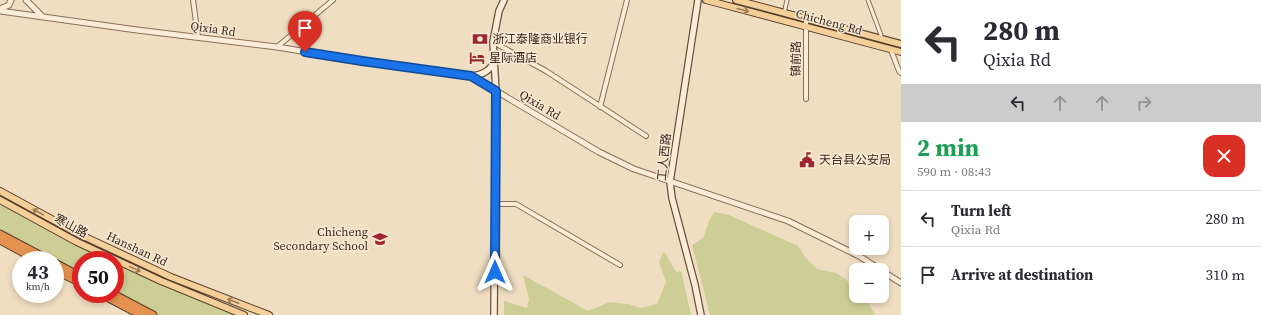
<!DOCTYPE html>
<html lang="en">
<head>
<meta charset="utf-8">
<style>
	body { margin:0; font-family:"Source Serif 4","Noto Sans SC",serif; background:#f7f7f7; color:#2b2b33; height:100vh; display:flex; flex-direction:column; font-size:15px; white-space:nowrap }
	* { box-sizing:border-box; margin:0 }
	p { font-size:13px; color:#7c7c81 }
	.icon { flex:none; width:22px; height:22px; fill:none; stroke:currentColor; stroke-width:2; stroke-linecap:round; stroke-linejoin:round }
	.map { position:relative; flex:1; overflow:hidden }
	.panel { display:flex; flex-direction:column; background:#fff; width:360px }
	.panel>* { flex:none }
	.top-card { background:#fff; color:#2b2b33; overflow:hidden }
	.buttons { position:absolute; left:849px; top:215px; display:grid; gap:8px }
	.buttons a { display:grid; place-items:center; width:40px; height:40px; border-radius:8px; background:#fff; box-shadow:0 2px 6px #0003; font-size:20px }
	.speed { position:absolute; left:12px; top:251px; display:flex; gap:8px; font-size:20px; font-weight:700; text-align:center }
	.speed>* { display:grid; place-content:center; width:52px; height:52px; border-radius:50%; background:#fff; box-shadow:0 2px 6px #0003; line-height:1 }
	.speed small { font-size:10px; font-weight:400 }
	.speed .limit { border:6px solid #d22; background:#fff; color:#111 }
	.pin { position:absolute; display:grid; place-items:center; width:34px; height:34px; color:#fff; margin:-41px -17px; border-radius:50% 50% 50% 0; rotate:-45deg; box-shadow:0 0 4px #0007 }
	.pin .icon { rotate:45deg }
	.me { position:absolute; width:44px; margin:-22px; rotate:0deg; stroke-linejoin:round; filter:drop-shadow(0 0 3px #0008) }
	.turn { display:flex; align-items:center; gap:14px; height:84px; padding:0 16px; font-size:18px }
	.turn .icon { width:52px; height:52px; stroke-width:2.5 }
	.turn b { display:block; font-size:28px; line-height:34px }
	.lanes { display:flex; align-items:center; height:38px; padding:0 16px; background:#0003; justify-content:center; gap:20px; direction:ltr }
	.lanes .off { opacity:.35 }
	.round { display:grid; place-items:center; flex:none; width:42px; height:42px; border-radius:12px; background:#f7f7f7 }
	.headline { display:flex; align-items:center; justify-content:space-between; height:68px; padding:0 16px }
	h1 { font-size:24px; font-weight:700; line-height:30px; color:#1e9e55 }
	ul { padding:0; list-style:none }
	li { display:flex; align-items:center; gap:12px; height:56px; padding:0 16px; border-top:1px solid #e1e1e2 }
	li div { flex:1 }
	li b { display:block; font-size:15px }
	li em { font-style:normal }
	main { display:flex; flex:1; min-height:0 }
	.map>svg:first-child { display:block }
</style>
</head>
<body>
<main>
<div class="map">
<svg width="901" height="315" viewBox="0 0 901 315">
	<rect width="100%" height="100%" fill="#f0dec2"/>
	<path fill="#cdce95" d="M0 200 77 242 244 315H153L115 294V260H81V277L55 260H49L0 234Z
		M714 212 729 215 798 246 805 257 817 269 836 273 844 278 856 289V296H864L865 297 875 315H710L692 245 703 238 709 221Z
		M664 251 676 272 681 271 691 315H504V301L527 308 529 299 523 275 588 311 610 302 628 304 641 308 657 304 666 282 659 262Z"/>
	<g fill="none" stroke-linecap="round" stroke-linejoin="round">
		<g stroke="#8b6e58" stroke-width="5">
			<path id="pedestrian" d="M868 0 881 35
				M785 9 787 0"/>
		</g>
		<g stroke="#8b6e58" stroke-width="6">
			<path id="minor" d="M193 0 198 37
				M493 42 546 71 646 136
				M277 47 333 0
				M891 50 899 71 901 73
				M806 99V19
				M600 107 627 0
				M495 204H516L620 265"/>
		</g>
		<g stroke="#8b6e58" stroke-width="7">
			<path id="tertiary" d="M26 0 42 16
				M0 9 9 5 11 0
				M0 11 137 30 277 47 362 61 471 76 599 152 634 169 788 221 859 256 881 270
				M882 271 901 283"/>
		</g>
		<g stroke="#6c4f3b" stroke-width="8">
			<path id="secondary" d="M698 0 670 182 672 198 695 285 701 315
				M471 76C482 75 488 72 494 63
				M494 315 496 91 493 42 499 11 504 0"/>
		</g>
		<g stroke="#583d2d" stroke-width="8">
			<path id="primary" d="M706 0 901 52
				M736 0 901 44
				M0 191 79 234 171 277 269 315
				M0 200 77 242 161 281 244 315"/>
		</g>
		<g stroke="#583d2d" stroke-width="9">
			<path id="motorway" d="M0 234 49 260
				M0 240 37 260
				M55 263 81 277
				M55 270 81 283
				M101 294 141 315
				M113 294 153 315"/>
		</g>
		<use href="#pedestrian" stroke="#faecd6" stroke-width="3"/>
		<use href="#minor" stroke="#faecd6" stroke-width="4"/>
		<use href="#tertiary" stroke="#faecd6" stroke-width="5"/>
		<use href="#secondary" stroke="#faecd6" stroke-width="5.5"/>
		<use href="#primary" stroke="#f5cf98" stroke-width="6"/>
		<use href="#motorway" stroke="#e3934f" stroke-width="7"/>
	</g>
	<defs><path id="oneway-shaft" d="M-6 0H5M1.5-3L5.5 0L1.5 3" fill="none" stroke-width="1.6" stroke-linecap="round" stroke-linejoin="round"/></defs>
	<g stroke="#987c5a">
		<use href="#oneway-shaft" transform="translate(743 10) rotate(15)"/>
		<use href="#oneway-shaft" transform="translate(38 212) rotate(-152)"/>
		<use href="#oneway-shaft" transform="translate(135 269) rotate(25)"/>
		<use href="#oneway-shaft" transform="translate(233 301) rotate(-159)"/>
	</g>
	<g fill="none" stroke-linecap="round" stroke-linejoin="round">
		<g stroke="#114b97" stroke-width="10">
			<path id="route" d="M305 52 362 61 471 76 496 91 495 272"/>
		</g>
		<use href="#route" stroke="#1a73e8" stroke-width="7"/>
	</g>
	<defs>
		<g id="bank-bare" transform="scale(1.2)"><path d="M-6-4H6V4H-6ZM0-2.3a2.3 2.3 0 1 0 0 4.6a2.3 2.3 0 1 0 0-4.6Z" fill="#9c2632" stroke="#f7e9d2" stroke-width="2.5" paint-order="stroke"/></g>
		<g id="hotel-bare" transform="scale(1.2)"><path d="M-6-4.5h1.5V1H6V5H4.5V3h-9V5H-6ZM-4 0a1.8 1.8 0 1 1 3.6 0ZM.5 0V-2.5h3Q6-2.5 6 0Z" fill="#9c2632" stroke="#f7e9d2" stroke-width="2.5" paint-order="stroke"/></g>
		<g id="civic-bare" transform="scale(1.2)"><path d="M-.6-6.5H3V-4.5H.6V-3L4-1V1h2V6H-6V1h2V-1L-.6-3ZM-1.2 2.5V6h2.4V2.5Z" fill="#9c2632" stroke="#f7e9d2" stroke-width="2.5" paint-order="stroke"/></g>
		<g id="school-bare" transform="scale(1.2)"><path d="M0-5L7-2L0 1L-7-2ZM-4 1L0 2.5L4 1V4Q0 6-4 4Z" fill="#9c2632" stroke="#f7e9d2" stroke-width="2.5" paint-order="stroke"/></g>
	</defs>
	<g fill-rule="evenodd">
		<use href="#bank-bare" x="480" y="39"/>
		<use href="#hotel-bare" x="477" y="58"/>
		<use href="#civic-bare" x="807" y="160"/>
		<use href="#school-bare" x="380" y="239"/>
	</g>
	<g text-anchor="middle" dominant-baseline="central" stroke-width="3" stroke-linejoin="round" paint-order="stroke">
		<g font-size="12" fill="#3a281d" stroke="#f7e9d2">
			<text transform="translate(829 22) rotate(15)">Chicheng Rd</text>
			<text transform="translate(213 29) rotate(8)">Qixia Rd</text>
			<text transform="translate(796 59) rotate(-89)">镇前路</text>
			<text transform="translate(540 105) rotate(31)">Qixia Rd</text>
			<text transform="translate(664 157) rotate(-84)">工人西路</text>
			<text transform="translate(71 226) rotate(28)">寒山路</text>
			<text transform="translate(137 249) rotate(25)">Hanshan Rd</text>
		</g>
		<g font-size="12" fill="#3a281d" stroke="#f7e9d2" text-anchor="start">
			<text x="492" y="39">浙江泰隆商业银行</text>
			<text x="489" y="58">星际酒店</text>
			<text x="819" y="160">天台县公安局</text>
			<text x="368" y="232" text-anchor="end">Chicheng<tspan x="368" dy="14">Secondary School</tspan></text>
		</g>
	</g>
</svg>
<div class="buttons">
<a>+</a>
<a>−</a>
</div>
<div class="speed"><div>43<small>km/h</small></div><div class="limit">50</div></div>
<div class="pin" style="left:305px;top:52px;background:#d93025"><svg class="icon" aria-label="arrive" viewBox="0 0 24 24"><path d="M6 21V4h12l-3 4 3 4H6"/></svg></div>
<svg class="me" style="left:495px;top:272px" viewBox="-20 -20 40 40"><path d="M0-17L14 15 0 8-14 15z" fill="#1a73e8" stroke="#fff" stroke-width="4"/></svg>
</div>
<section class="panel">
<div class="top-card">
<div class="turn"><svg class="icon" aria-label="left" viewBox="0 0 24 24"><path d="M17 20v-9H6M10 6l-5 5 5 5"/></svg><div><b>280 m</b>Qixia Rd</div></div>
<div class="lanes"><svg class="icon" aria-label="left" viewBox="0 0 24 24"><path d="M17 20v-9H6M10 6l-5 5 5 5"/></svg><svg class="icon off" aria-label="ahead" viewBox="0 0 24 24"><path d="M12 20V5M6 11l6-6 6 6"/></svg><svg class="icon off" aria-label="ahead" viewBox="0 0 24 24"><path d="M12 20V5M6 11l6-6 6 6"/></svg><svg class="icon off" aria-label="right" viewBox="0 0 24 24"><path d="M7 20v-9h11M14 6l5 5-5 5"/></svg></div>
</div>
<div class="headline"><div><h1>2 min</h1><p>590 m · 08:43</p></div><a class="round" style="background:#d93025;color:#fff"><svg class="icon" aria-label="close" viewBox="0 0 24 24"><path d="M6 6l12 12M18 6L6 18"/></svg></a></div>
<ul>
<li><svg class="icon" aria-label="left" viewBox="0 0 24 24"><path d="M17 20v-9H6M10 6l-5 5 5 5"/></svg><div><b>Turn left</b><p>Qixia Rd</p></div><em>280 m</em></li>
<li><svg class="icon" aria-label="arrive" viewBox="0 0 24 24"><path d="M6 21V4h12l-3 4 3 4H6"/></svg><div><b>Arrive at destination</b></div><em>310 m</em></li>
</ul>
</section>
</main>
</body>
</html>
